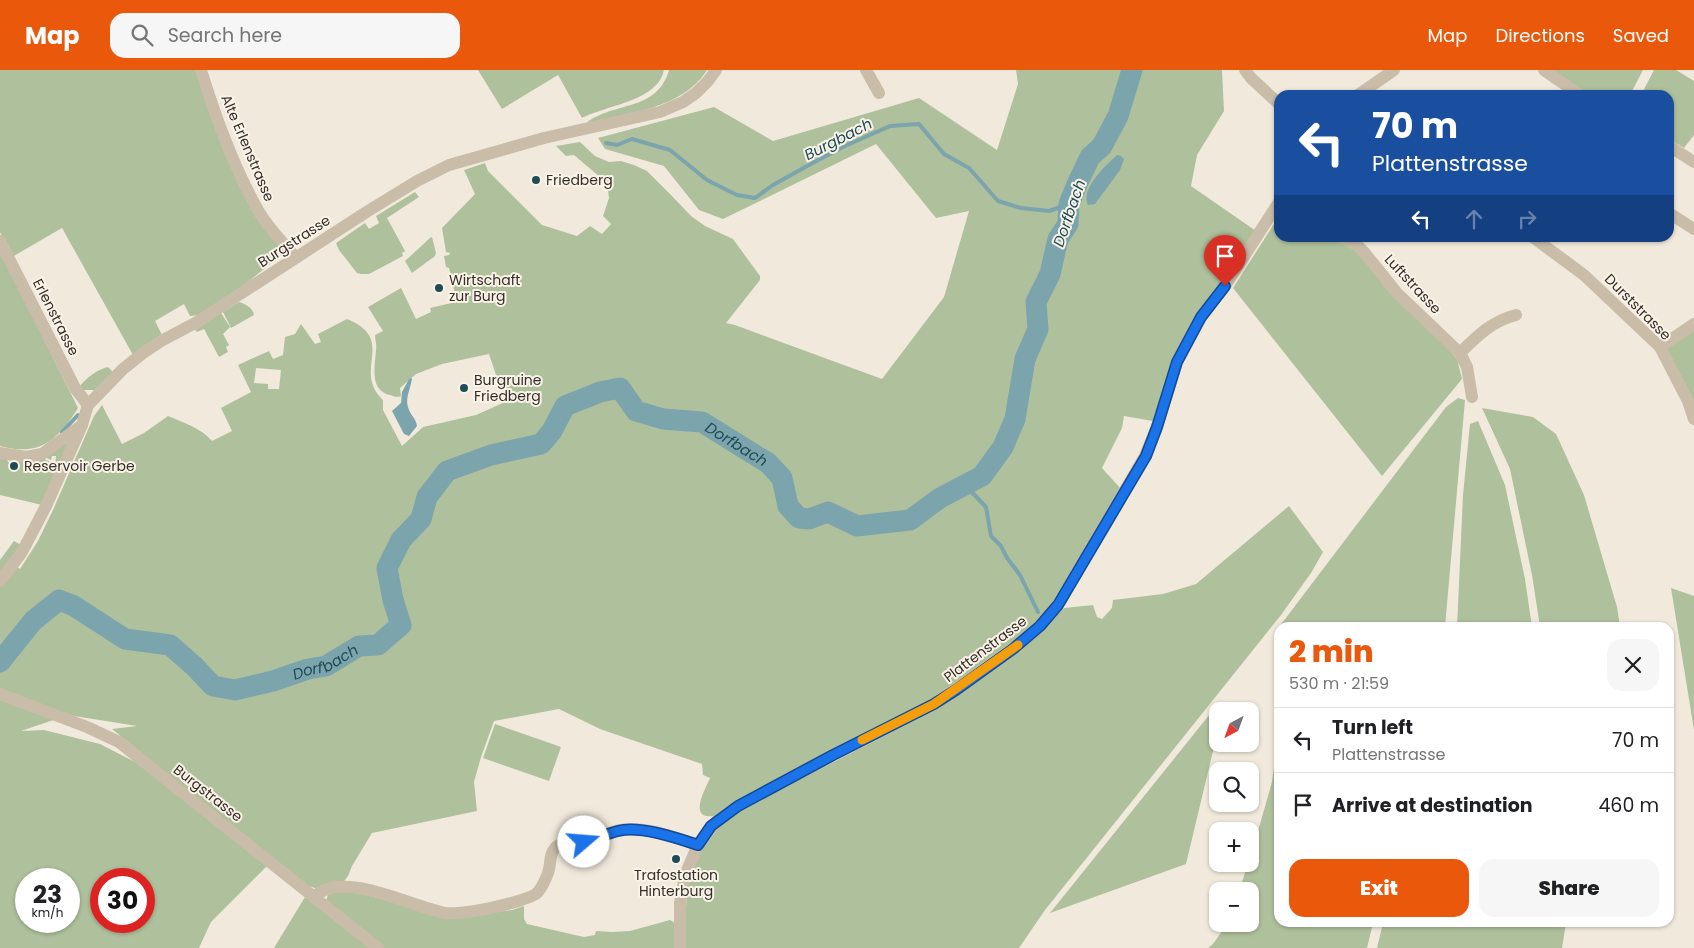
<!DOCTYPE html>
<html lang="en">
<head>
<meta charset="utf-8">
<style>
	body { margin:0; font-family:Poppins,sans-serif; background:#f6f6f6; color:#202124; height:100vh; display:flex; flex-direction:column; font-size:19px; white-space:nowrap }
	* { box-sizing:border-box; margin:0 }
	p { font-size:16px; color:#757577 }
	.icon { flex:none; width:28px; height:28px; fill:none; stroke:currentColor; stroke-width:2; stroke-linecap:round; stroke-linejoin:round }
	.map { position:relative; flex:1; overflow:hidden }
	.panel { position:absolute; left:1274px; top:552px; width:400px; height:305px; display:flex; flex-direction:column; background:#fff; border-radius:15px; box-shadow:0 1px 4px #0004 }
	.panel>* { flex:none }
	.hud { position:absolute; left:1274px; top:20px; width:400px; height:152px; border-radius:15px; box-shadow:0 1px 4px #0004; background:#1a4fa0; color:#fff; overflow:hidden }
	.needle { width:32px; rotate:221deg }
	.buttons { position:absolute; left:1209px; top:632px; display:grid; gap:10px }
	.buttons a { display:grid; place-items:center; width:50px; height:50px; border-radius:10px; background:#fff; box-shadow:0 1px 4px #0004; font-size:25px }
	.speed { position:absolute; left:15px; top:798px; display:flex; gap:10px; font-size:25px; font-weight:700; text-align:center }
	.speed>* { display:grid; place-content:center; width:65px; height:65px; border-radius:50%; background:#fff; box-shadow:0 1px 4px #0004; line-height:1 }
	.speed small { font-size:12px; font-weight:400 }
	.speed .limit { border:8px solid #d22; background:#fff; color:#111 }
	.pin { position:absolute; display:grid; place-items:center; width:42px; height:42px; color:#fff; margin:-51px -21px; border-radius:50% 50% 50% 0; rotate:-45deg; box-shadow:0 0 5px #0007 }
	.pin .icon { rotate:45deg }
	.me { position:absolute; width:55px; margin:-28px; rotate:72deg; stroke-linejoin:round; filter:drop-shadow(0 0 4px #0008) }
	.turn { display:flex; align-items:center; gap:18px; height:105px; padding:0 15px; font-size:22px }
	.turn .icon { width:65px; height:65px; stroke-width:2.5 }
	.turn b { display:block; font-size:35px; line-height:42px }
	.lanes { display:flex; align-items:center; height:48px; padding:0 15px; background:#0003; justify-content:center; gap:25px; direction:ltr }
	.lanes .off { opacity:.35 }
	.round { display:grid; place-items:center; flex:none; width:52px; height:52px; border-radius:15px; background:#f6f6f6 }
	.headline { display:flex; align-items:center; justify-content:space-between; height:85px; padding:0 15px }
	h1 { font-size:30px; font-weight:800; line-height:38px; color:#ea580c }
	.button { display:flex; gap:10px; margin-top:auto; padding:10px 15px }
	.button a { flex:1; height:58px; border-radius:15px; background:#ea580c; color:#fff; font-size:20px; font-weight:800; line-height:58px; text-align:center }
	.button a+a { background:#f6f6f6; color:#202124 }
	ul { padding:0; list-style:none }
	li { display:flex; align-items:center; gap:15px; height:65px; padding:0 15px; border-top:1px solid #e0e0e0 }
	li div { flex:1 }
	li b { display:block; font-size:19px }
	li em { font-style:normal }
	header { display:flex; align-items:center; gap:30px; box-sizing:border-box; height:70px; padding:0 25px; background:#ea580c; color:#fff }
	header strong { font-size:24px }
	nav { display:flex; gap:28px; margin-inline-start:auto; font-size:18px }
	.search { width:350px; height:45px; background:#f6f6f6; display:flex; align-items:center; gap:12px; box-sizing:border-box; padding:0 18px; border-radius:15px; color:#757577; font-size:19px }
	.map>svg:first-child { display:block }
</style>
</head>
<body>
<header>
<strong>Map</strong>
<div class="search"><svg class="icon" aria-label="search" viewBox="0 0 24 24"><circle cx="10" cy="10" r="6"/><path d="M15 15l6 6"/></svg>Search here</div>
<nav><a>Map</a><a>Directions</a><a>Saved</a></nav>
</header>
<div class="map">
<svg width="1694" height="878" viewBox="0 0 1694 878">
	<rect width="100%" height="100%" fill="#f1eadc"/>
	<path fill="#afc09c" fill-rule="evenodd" d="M0 0H198L213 47 284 183 239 219 200 245 190 246 184 234 155 251 162 265 133 285 62 158 12 187 0 162Z
		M478 0H664C658 31 607 35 582 48L558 5 502 39Z
		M669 0H707C683 39 627 43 586 53 615 31 657 42 669 0Z
		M1016 0H1222L1224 41 1197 85 1191 116 1256 161 1228 203 1153 351 1124 346 1122 358 1102 398 1121 419 1052 533 1039 549 1019 567 935 628 715 746C687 750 705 720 710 708L703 705 702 694 600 659 559 639 494 651 481 687 474 712 477 741 372 763 352 796 348 806 342 814 315 818 305 815 112 659 137 656 68 645 21 661 44 660 100 674 137 693 267 796 211 852 199 878H0V490L14 471 21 475 11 493 20 499 38 471 53 440 94 346 102 335 122 374 144 363 168 346C184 353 201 358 212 371L232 361 221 338 251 322 238 295 269 281 273 289 283 285 285 267 295 264 301 254 315 274 321 272 318 264 347 249C398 270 351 300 383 330V340L402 376 423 357 476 345 505 332 489 284 442 294 416 304 400 318 401 326C396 328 394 326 390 325 369 320 375 296 376 280 377 275 375 270 375 265L383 261 368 237 401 218 416 249 431 242 430 238 456 232 453 214 449 198 446 197 444 186 449 185 450 183 446 182 442 158 475 124 464 100 485 93 488 101 542 155 577 166 590 156 602 164 611 154 603 146 609 128 607 113 574 85 566 86 556 76 580 72 595 86 609 92 621 91 634 95 647 101 671 125 691 146 705 156 733 169 760 206V210L726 253 735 255 882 309 944 227 969 141 936 148 876 74 723 149 699 140 664 96 605 79 598 68 714 37 773 71 919 28 997 80 1018 14ZM256 298 281 300 279 319H268V314L254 313ZM26 809H69V851H26ZM101 809H144V851H101Z
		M1553 0H1643L1630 25H1588Z
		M1654 0H1676L1694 11V65L1684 78 1669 69V25H1641Z
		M415 122 419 127 387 148 405 181 402 183 403 186 369 204H361L357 203 339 180 336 173 365 153 369 159 379 153 376 146Z
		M1279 146V168H1332L1358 182 1457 289 1462 309 1382 406 1233 218Z
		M432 167 436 183 435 186 412 203 405 191 430 168Z
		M0 181 78 338C58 370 40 387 0 376Z
		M239 232C246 234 253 238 254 245L231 258 223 242Z
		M221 243 230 257 223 264 229 275 226 277 228 282 219 287 204 259 197 262 195 260Z
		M1694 260V331L1665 279Z
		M108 297 114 303 95 320H82L80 316C86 308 98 299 108 297Z
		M1458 328 1465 330 1445 557H1279L1446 337Z
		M1482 338 1533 347 1556 364 1584 425 1617 537 1620 556 1619 557H1540L1532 505 1510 399Z
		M1478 351 1505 415 1525 509 1532 557H1457L1463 425 1470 354Z
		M69 370 42 435 0 425V387L6 389 11 395H15L18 392 44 389 52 393V396L55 397 56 386H52L51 390 45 387Z
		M1289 436 1323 482 1311 503 1281 545 1045 840 1019 878H685C685 838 685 792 714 761 721 754 731 748 738 741L939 638 1008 590 1050 553 1064 538 1093 535 1097 547 1102 549 1112 538 1113 530 1163 524 1196 514Z
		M1671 518 1694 526V660Z
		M1210 644 1213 681 1186 794 1050 843Z
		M495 654 561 677 549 711 483 688Z
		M1279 660V852L1373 853 1367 878H1208L1213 874 1227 854H1250V821H1239L1248 794H1250V789L1272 712Z
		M348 820 450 848 512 840 524 836V849L527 854 584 867 595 865 596 861 612 862 630 861 670 850 675 853V878H384L326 832 328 824Z
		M305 827 370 878H274Z
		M1383 853V852L1566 853 1562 878H1377Z"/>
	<path fill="#7ca4ad" d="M1117 85 1121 86 1124 89 1120 100 1095 134 1088 135C1080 119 1105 96 1117 85Z
		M412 308C411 318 405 328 408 337 410 345 416 348 417 356L409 366 404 364 392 341 401 333 402 322 409 309Z"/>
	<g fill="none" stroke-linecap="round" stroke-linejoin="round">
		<path stroke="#7ca4ad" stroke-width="4" d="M606 73 617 75 632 69 670 80 707 110 737 125 755 128 773 115 807 96 845 76 890 56 919 54 944 84 969 98 998 131 1021 138 1049 141 1069 134
			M62 362 78 345
			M965 415 986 437 991 466 1001 476 1007 488 1020 505 1038 542"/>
		<path stroke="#7ca4ad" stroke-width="21" id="s1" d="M0 592 33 551 59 530 74 536 125 569 170 575 194 596 213 616 235 620 273 611 308 599 326 596 359 576 378 575 401 555 393 530 387 498 401 470 421 449 427 427 447 401 491 385 541 374 552 361 565 336 600 322 620 318 636 341 663 349 702 352 768 393 782 408 788 436 799 448 809 449 828 442 857 456 910 450 940 428 982 406 1003 377 1015 349 1025 289 1038 259 1036 232 1050 204 1058 169 1068 154 1069 134 1078 112 1090 87 1102 76 1118 46 1132 0"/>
		<path stroke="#c9bca8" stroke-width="12" d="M201 0C216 49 234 98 259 142 269 159 283 172 295 187
			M866 0 879 23
			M1245 0 1251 8 1279 34
			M1544 0 1580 25
			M1669 76 1694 92
			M1669 143 1694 159
			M1343 168 1357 175 1364 182 1397 223 1460 283 1467 297 1472 327
			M1534 168 1584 205 1660 277 1688 331 1694 349
			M0 171 75 318 88 335
			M1660 277 1694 254
			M1460 283C1477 266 1492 251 1516 245
			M0 383 26 387 42 384 82 355
			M314 826C319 823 324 819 331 818 364 811 412 836 445 843 454 844 466 842 475 841 488 839 529 830 537 823 543 817 545 810 548 803 551 795 549 784 555 778 562 770 575 774 584 772 597 770 608 762 620 760 646 756 674 767 698 775"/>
		<path stroke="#c9bca8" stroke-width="12" d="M1358 25 1394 0
			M0 511 22 482 46 436 82 355 88 335 123 299 143 283 161 271 197 252 368 141 417 111 449 95 544 68 660 42 683 32 696 23 708 11 716 0
			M0 624 87 657 119 672 378 878
			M680 878V833L685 805 698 775 717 751 738 736 833 685 934 634 1013 579 1040 556 1058 535 1145 386 1157 357 1177 292 1201 247 1225 216 1279 132"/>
	</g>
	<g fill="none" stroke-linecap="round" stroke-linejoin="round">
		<g stroke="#114b97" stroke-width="12">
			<path id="route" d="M584 772C596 769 606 764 618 761 639 755 677 768 698 775L711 756 738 736 833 685 934 634 956 620 1013 579 1040 556 1058 535 1146 386 1157 357 1177 292 1201 247 1225 216"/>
		</g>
		<use href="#route" stroke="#1a73e8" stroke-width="9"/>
		<path stroke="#f59e0b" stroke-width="9" d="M862 670 934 634 1018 575"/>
	</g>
	<g fill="#1f4b56" stroke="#f9f3e8" stroke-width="2">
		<circle cx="536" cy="110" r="5"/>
		<circle cx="439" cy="218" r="5"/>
		<circle cx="464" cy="318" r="5"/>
		<circle cx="14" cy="396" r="5"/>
		<circle cx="676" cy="789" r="5"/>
	</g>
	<g text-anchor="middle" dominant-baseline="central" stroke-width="4" stroke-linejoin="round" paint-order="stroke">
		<g font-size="14" fill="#362e28" stroke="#f9f3e8">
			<text transform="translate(248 78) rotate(67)">Alte Erlenstrasse</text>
			<text transform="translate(294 171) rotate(-33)">Burgstrasse</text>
			<text transform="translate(1413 214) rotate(47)">Luftstrasse</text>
			<text transform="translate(1638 237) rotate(45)">Durststrasse</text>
			<text transform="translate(56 247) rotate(63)">Erlenstrasse</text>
			<text transform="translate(985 579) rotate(-37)">Plattenstrasse</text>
			<text transform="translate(208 723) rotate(38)">Burgstrasse</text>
		</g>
		<g font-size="14" fill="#362e28" stroke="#f9f3e8" text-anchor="start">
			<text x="546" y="110">Friedberg</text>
			<text x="449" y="210">Wirtschaft<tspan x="449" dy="16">zur Burg</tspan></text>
			<text x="474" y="310">Burgruine<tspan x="474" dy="16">Friedberg</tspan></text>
			<text x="24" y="396">Reservoir Gerbe</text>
			<text x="676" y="805" text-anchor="middle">Trafostation<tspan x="676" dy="16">Hinterburg</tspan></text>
		</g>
		<g font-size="15" font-style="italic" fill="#1f4b56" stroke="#f9f3e8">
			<text transform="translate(838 69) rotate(-27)">Burgbach</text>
			<text transform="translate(1069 143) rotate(-71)">Dorfbach</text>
			<text stroke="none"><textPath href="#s1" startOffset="985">Dorfbach</textPath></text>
			<text stroke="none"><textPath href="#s1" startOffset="385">Dorfbach</textPath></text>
		</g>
	</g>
</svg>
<div class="buttons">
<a><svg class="needle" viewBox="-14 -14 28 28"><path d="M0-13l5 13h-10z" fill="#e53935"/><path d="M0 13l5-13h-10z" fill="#757577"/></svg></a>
<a><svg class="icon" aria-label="search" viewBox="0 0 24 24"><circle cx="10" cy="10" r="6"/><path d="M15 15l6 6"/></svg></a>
<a>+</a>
<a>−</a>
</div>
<div class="speed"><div>23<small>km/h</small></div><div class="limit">30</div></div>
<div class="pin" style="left:1225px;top:216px;background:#d93025"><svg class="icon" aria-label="arrive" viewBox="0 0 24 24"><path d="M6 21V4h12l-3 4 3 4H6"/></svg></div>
<svg class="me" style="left:584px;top:772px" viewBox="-20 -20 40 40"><circle r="19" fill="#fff"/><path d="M0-13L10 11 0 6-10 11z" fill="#1a73e8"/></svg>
<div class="hud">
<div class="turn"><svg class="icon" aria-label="left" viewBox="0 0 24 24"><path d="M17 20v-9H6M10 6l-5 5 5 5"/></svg><div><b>70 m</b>Plattenstrasse</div></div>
<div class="lanes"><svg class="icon" aria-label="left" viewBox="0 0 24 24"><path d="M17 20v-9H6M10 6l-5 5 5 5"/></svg><svg class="icon off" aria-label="ahead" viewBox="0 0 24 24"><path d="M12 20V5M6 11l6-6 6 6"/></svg><svg class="icon off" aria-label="right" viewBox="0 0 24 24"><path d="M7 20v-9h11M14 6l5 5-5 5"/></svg></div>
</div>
<section class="panel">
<div class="headline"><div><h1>2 min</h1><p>530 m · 21:59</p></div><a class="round"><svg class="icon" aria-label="close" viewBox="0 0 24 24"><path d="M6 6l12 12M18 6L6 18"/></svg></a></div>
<ul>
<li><svg class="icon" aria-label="left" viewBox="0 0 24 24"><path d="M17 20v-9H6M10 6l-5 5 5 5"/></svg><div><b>Turn left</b><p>Plattenstrasse</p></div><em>70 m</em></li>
<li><svg class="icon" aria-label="arrive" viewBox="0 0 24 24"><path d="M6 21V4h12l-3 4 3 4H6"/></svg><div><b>Arrive at destination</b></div><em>460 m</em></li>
</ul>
<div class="button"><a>Exit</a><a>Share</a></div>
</section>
</div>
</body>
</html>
